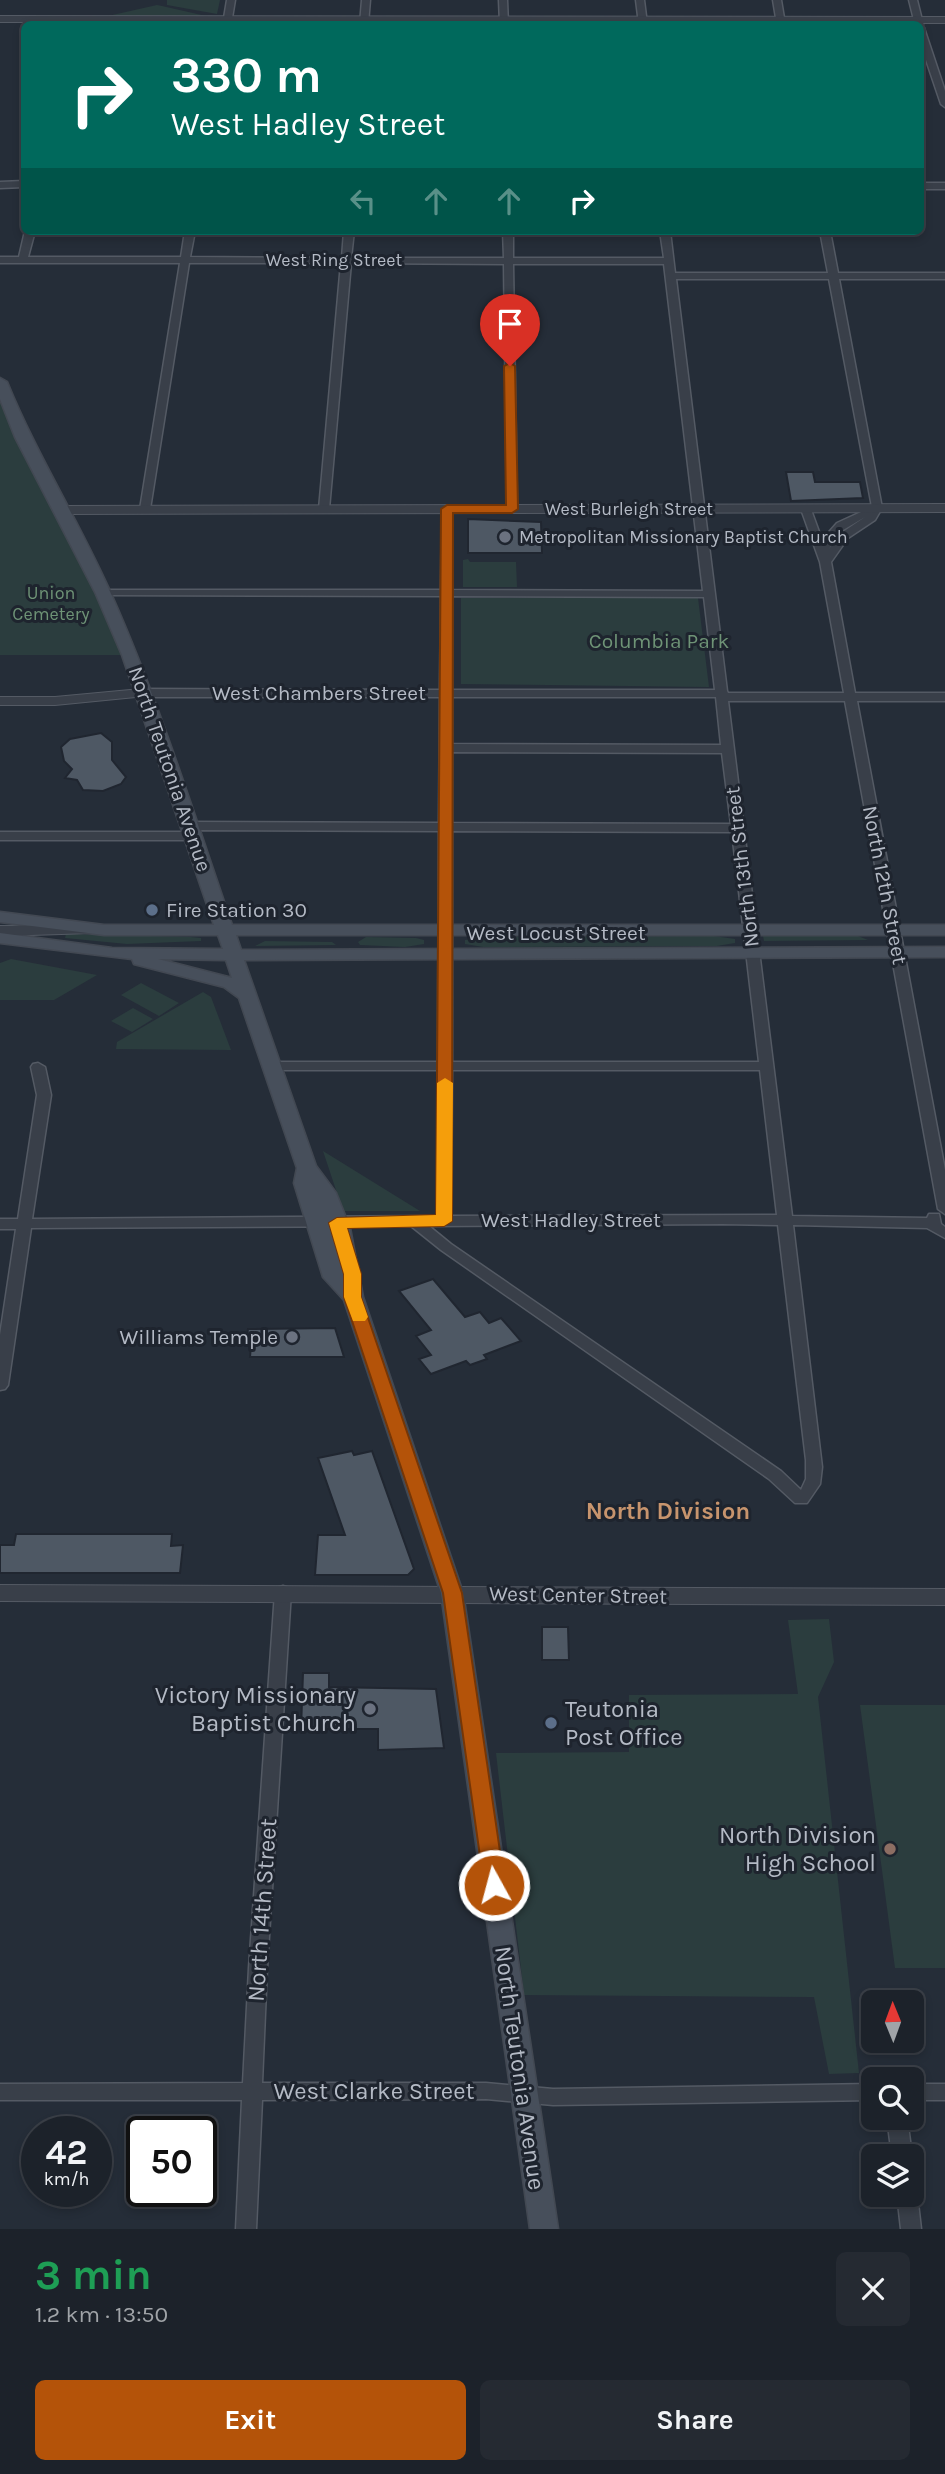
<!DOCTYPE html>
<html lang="en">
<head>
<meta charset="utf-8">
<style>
	body { margin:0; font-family:Karla,sans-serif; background:#252a32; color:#f1f3f6; height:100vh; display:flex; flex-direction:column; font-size:26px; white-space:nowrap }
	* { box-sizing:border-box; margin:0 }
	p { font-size:23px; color:#a0a4a8 }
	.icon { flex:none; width:38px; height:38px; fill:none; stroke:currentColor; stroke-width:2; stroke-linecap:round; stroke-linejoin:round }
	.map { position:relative; height:2229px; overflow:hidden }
	.drawer { display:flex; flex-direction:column; background:#1c222a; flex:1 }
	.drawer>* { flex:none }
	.guide { position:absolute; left:21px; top:21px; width:903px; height:214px; border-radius:10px; box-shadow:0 4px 10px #0003,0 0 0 2px #3a3f47; background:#00695c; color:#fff; overflow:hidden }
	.needle { width:46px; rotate:359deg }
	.fabs { position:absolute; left:861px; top:1990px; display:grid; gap:14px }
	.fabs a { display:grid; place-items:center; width:63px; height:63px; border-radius:10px; background:#1c222a; box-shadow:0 4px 10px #0003,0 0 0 2px #3a3f47; font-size:35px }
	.speed { position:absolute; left:21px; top:2116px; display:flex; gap:14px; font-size:35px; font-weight:700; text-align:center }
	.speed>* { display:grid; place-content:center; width:91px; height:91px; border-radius:50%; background:#1c222a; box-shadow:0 4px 10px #0003,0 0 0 2px #3a3f47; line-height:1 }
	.speed small { font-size:18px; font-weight:400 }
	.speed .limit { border:4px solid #111; border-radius:10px; background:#fff; color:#111 }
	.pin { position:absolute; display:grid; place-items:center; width:60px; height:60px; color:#fff; margin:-72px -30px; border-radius:50% 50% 50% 0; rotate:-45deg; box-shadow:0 0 7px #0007 }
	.pin .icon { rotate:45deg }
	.me { position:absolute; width:77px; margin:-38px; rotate:353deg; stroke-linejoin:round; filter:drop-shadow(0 0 5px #0008) }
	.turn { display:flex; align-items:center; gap:24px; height:147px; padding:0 35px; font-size:32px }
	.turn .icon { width:91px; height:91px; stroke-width:2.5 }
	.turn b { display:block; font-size:49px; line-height:60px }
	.lanes { display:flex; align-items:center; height:66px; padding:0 35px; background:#0003; justify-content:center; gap:35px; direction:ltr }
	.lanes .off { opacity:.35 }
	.round { display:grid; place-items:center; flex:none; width:74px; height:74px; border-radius:10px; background:#252a32 }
	.summary { display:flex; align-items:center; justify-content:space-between; height:119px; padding:0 35px }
	h1 { font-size:42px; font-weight:700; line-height:52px; color:#1e9e55 }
	.action { display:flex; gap:14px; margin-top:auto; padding:14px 35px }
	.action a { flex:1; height:80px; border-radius:10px; background:#b45309; color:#fff; font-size:28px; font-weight:700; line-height:80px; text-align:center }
	.action a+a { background:#252a32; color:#f1f3f6 }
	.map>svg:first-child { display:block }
</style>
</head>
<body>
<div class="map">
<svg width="945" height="2229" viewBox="0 0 945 2229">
	<rect width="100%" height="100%" fill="#252d38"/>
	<path fill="#2b3d3e" d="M167 0H220L217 14 167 5Z
		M157 5 162 6 206 16H108Z
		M0 382 130 655H0Z
		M468 559 470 562H516L517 587H463V560Z
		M461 598H698L709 687 461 684Z
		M66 934 191 937 201 938V941L127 944 65 938Z
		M714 936 735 939V943L717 946 483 947 465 944V940L483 937Z
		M763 936H858L868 940 764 941Z
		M366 937 416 938 424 940V944L405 947 360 945 358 942Z
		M265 941 332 942 336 945 255 946Z
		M11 959 97 975 54 1000H0V963Z
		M141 983 179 1003 159 1016 121 995Z
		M203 992 211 997 231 1050 116 1049 117 1042Z
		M133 1008 153 1019 132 1032 111 1021Z
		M323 1151 420 1211H343Z
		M829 1619 834 1662 818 1697 859 2073 829 2074 814 1997 524 1995 496 1753 629 1752V1695L798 1694 788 1620Z
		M860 1705H945V1968H895Z"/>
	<path fill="#4e5864" stroke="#202630" stroke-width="2" d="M786 472H813L815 482H860L863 498 791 501Z
		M468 519 541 522 542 553H468Z
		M101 733 112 742V760L126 777 121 784 103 791 83 790 77 780 65 778 72 769 64 761 61 747 70 739Z
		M433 1279 465 1317 480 1312 489 1323 501 1318 521 1341 484 1355 487 1359 470 1365 466 1361 431 1374 419 1359 431 1355 416 1336 431 1330 399 1291Z
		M335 1328 344 1357H250L251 1345H246L248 1329Z
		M352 1451 354 1455 372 1451 414 1569 408 1575H315L318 1535H345L318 1458Z
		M16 1534H172L171 1546 183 1545 180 1573H0V1545H14Z
		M542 1627H568L569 1660H542Z
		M303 1673H329V1687L436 1689 444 1748 378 1750V1729H301Z"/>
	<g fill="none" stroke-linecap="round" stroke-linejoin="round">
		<g stroke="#545a64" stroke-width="3">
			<path id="minor" d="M227 0H235L231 24H223Z
				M362 0H370L368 24H360Z
				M499 0H507L508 24H500Z
				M636 0H644L647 24H639Z
				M773 0H781L785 24H777Z
				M909 0H917L923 24 921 26 924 28 945 91V107L941 104 920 42V24H915Z
				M24 181V187L0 188V182Z
				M920 183H945V189H920Z
				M25 231H35L28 257H181L185 231H195L190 257 342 258 344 231H354L351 258H504L503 231H513V258H664L660 231H670L675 273H828L820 231H830L838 273H945V279H839L882 508 875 520 848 538 831 562 855 693H945V701H857L945 1170V1214L938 1209 845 701H728L792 1216 927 1218 929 1214H939L941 1224 945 1227V1238L927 1228 793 1225 822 1467 820 1484 807 1503H795L769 1479 441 1250 411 1226 31 1228 8 1385 5 1389 0 1390V1335L16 1229H0V1219H18L37 1095 31 1067 33 1064 38 1063 45 1067 51 1095 32 1219 437 1216 438 1070H272L265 1066 272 1062H438L439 831 190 830 184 826 190 822 439 823 440 697H141L135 693 141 689 440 690 441 596 103 595 97 592 99 590H441L442 509 447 506 452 509V590L703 591 664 264H513L517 509 512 512 507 509 504 264 351 263 329 509 324 512 319 509 341 263H189L150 509 145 512 140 509 180 263H0V257H19ZM676 279H829L872 507 837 523 822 540 810 507 806 506 801 509 820 562 844 693H728L727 691ZM865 517 840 534 829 549 838 533ZM452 596 704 597 715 690H452ZM452 697H716L721 745 452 744ZM452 752 722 753 731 824 452 823ZM452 831 732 832 759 1062H452ZM452 1070H760L777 1215 451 1216ZM722 1224 778 1225 806 1460V1479L801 1490 781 1471 451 1244 429 1226Z
				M0 832H194L200 836 194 840H0Z
				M283 1586 289 1588 291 1592 267 1968 262 2083H486L553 2089 873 2084V2100L553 2105 486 2099 262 2100 256 2229H236L242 2100H0V2084L243 2083 249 1968 275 1592 277 1588Z
				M912 2084H945V2100H912Z
				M887 2118H907L912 2156H892Z
				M912 2187 917 2194 921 2229H901L897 2194H912Z"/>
		</g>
		<g stroke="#545a64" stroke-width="2">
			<path id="tertiary" d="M0 16 945 17V23L0 22Z
				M945 504V512L62 514 55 510 62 506Z
				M141 689 146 690V696L55 705H0V697H55Z
				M86 925 94 930 92 933 0 936V926Z
				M0 1585 945 1589V1605L0 1601Z"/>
		</g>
		<g stroke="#424852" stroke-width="3">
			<path id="secondary" d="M0 378 7 382C37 456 80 523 112 596 159 702 194 815 232 925H945V935H236L241 950 945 947V957L244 960 316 1166 336 1193 350 1228 363 1297 463 1593 558 2229H530L441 1593 344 1300 323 1277 294 1183 297 1168 239 998 224 987 134 964 132 959 0 943V933L112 948 223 949 218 935H104L0 922V912L104 925H214L122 655 95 592 15 437 0 399ZM158 959 226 960 232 978Z"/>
		</g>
		<use href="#minor" fill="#393f49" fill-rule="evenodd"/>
		<use href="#tertiary" fill="#393f49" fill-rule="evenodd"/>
		<use href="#secondary" fill="#474f5b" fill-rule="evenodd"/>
	</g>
	<path fill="#b45309" stroke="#753606" stroke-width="2" d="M510 363 515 366 518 509 512 513H453L452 1221 444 1226 347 1228 361 1274V1297L462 1593 505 1885 502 1891H487L484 1885 443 1593 344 1297V1274L329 1223 337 1218 436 1215 441 509 447 505H506L504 366Z"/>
	<path fill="#f59e0b" d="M445 1078 453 1083 452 1221 444 1226 347 1228 361 1274V1297L368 1317 365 1321H353L344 1297V1274L329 1223 337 1218 436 1215 437 1083Z"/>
	<g fill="#6b7280" stroke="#1e242e" stroke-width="2.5">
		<circle cx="505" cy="537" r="7"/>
		<circle cx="292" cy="1337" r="7"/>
		<circle cx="370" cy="1709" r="7"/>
	</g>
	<g fill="#5c6f8a" stroke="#1e242e" stroke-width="2.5">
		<circle cx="152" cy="910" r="7"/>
		<circle cx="551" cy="1723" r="7"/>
	</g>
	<circle fill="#8d6e63" stroke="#1e242e" stroke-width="2.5" cx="890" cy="1849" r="7"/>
	<g text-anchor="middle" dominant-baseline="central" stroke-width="6" stroke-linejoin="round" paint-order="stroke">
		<g font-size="18" fill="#b4bac5" stroke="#1e242e">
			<text x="334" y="260">West Ring Street</text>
			<text x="629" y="509">West Burleigh Street</text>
		</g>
		<g font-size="18" fill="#b4bac5" stroke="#1e242e" text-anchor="start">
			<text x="519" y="537">Metropolitan Missionary Baptist Church</text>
		</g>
		<g font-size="18" fill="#6e9376" stroke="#1e242e">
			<text x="51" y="593">Union<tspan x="51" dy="21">Cemetery</tspan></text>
		</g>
		<g font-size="21" fill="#6e9376" stroke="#1e242e">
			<text x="659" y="641">Columbia Park</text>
		</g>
		<g font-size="21" fill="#b4bac5" stroke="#1e242e">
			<text x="319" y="693">West Chambers Street</text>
			<text transform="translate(170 769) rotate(71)">North Teutonia Avenue</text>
			<text transform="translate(742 867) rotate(-97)">North 13th Street</text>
			<text transform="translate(885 885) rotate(79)">North 12th Street</text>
			<text x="556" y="933">West Locust Street</text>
			<text x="571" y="1220">West Hadley Street</text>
			<text transform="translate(578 1595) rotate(1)">West Center Street</text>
		</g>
		<g font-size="21" fill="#b4bac5" stroke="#1e242e" text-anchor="start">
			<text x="166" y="910">Fire Station 30</text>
			<text x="278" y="1337" text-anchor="end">Williams Temple</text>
		</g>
		<g font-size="24" font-weight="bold" fill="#c7946d" stroke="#1e242e">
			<text x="668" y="1511">North Division</text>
		</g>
		<g font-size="24" fill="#b4bac5" stroke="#1e242e" text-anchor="end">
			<text x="356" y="1695">Victory Missionary<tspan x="356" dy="28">Baptist Church</tspan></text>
			<text x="565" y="1709" text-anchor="start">Teutonia<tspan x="565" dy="28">Post Office</tspan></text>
			<text x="876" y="1835">North Division<tspan x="876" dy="28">High School</tspan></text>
		</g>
		<g font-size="24" fill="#b4bac5" stroke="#1e242e">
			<text transform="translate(262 1910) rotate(-86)">North 14th Street</text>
			<text transform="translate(520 2068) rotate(82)">North Teutonia Avenue</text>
			<text x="374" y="2091">West Clarke Street</text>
		</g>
	</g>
</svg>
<div class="fabs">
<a><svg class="needle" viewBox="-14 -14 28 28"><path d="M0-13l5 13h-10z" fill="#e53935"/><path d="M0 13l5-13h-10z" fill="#a0a4a8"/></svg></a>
<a><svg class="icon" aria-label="search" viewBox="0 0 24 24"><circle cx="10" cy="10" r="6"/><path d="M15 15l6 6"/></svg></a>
<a><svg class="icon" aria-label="layers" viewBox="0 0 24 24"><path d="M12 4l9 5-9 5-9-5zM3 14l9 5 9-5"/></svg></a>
</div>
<div class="speed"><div>42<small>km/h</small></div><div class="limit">50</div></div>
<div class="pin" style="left:510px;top:366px;background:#d93025"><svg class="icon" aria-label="arrive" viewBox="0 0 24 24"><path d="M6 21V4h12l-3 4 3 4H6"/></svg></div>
<svg class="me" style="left:494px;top:1885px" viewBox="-20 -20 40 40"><circle r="17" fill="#b45309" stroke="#fff" stroke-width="3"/><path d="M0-11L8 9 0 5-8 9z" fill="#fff"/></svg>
<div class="guide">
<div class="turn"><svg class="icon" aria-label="right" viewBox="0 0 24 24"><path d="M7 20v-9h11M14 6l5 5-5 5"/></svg><div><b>330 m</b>West Hadley Street</div></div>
<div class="lanes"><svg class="icon off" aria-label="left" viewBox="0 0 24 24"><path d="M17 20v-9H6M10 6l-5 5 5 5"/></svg><svg class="icon off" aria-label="ahead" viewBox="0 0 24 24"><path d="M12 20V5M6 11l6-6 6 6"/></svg><svg class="icon off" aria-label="ahead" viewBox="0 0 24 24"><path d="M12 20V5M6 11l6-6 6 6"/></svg><svg class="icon" aria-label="right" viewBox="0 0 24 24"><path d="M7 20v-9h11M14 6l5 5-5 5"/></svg></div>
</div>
</div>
<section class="drawer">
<div class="summary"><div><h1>3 min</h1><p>1.2 km · 13:50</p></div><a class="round"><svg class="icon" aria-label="close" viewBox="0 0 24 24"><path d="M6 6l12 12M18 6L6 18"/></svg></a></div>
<div class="action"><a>Exit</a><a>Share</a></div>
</section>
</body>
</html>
